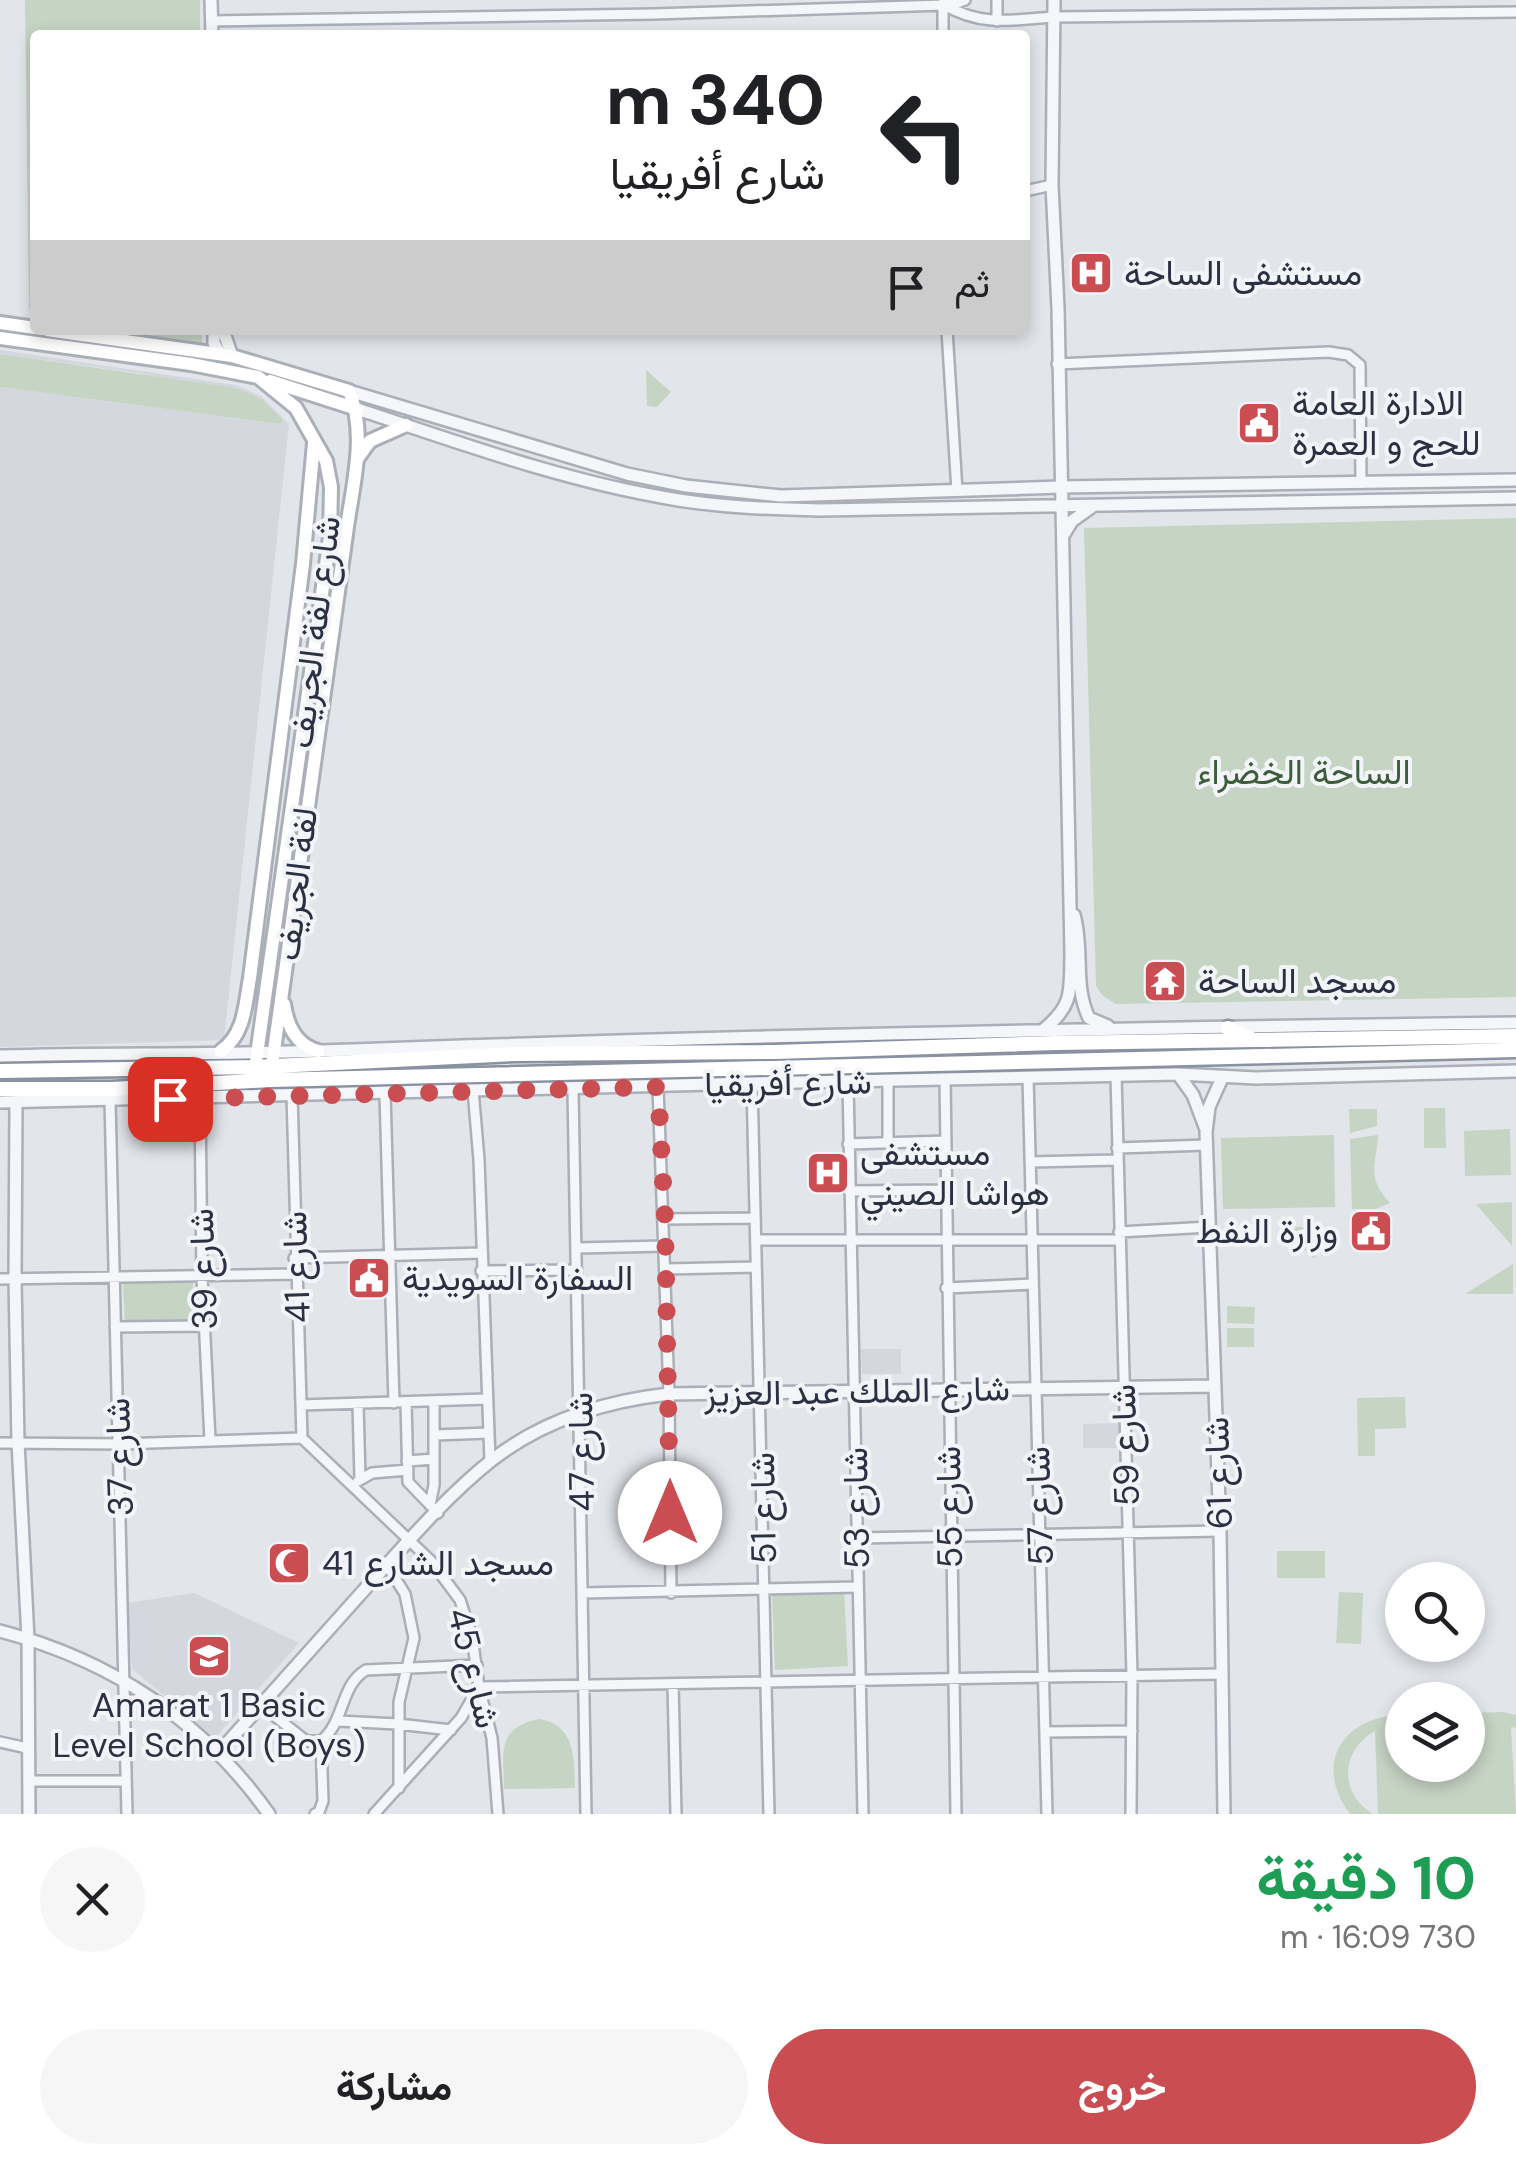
<!DOCTYPE html>
<html lang="ar">
<head>
<meta charset="utf-8">
<style>
	body { margin:0; font-family:"DM Sans",Vazirmatn,sans-serif; background:#f6f6f6; color:#202124; direction:rtl; height:100vh; display:flex; flex-direction:column; font-size:38px; white-space:nowrap }
	* { box-sizing:border-box; margin:0 }
	p { font-size:32px; color:#757577 }
	.icon { flex:none; width:55px; height:55px; fill:none; stroke:currentColor; stroke-width:2; stroke-linecap:round; stroke-linejoin:round }
	.map { position:relative; height:1814px; overflow:hidden; direction:ltr }
	.side { display:flex; flex-direction:column; background:#fff; flex:1 }
	.side>* { flex:none }
	.banner { position:absolute; left:30px; top:30px; width:1000px; height:305px; border-radius:10px; box-shadow:0 5px 15px #0003; direction:rtl; background:#fff; color:#202124; overflow:hidden }
	.tools { position:absolute; left:1385px; top:1562px; display:grid; gap:20px }
	.tools a { display:grid; place-items:center; width:100px; height:100px; border-radius:50%; background:#fff; box-shadow:0 5px 15px #0003; font-size:50px }
	.pin { position:absolute; display:grid; place-items:center; width:85px; height:85px; color:#fff; margin:-42px; border-radius:20px; box-shadow:0 5px 15px #0006 }
	.me { position:absolute; width:110px; margin:-55px; rotate:0deg; stroke-linejoin:round; filter:drop-shadow(0 0 8px #0008) }
	.turn { display:flex; align-items:center; gap:35px; height:210px; padding:0 40px; font-size:45px }
	.turn .icon { width:130px; height:130px; stroke-width:2.5 }
	.turn b { display:block; font-size:70px; line-height:85px }
	.then { display:flex; align-items:center; height:95px; padding:0 40px; background:#0003; gap:20px; font-size:38px }
	.round { display:grid; place-items:center; flex:none; width:105px; height:105px; border-radius:52px; background:#f6f6f6 }
	.head { display:flex; align-items:center; justify-content:space-between; height:170px; padding:0 40px }
	h1 { font-size:60px; font-weight:700; line-height:75px; color:#1e9e55 }
	.cta { display:flex; gap:20px; margin-top:auto; padding:20px 40px }
	.cta a { flex:1; height:115px; border-radius:60px; background:#ca4d52; color:#fff; font-size:40px; font-weight:700; line-height:115px; text-align:center }
	.cta a+a { background:#f6f6f6; color:#202124 }
	.map>svg:first-child { display:block }
</style>
</head>
<body>
<div class="map">
<svg width="1516" height="1814" viewBox="0 0 1516 1814">
	<rect width="100%" height="100%" fill="#e2e5ea"/>
	<path fill="#d5d7df" d="M0 350 236 385 261 396 289 424 224 1040 0 1047V387L280 424 144 374 0 354Z
		M861 1349H901V1374H862Z
		M1120 1423 1121 1448H1083V1424Z
		M194 1593 299 1643 215 1738 132 1669 127 1603Z"/>
	<path fill="#c6d4c4" d="M25 0H200V35H35V311L29 310Z
		M109 330H202V354Z
		M0 354 236 388 261 399 283 420 280 424 0 387Z
		M646 370 671 392 657 407 647 406Z
		M1516 518V997L1116 1004 1103 996 1096 986 1084 528Z
		M1424 1108H1445L1446 1148H1424Z
		M1349 1109H1377V1126L1350 1133Z
		M1510 1129 1511 1175 1465 1176 1464 1131Z
		M1334 1135 1335 1207 1223 1209 1221 1138Z
		M1378 1135C1377 1163 1365 1176 1390 1203L1375 1209H1352L1350 1139Z
		M1512 1202V1246L1476 1204Z
		M1326 1226H1331L1332 1230 1314 1258 1300 1246 1294 1230 1296 1227H1306V1230L1325 1231Z
		M1513 1264V1294H1465Z
		M123 1282H193L192 1324 125 1325Z
		M1227 1306 1255 1307 1254 1324 1227 1323Z
		M1227 1328H1254V1347H1227Z
		M1405 1397 1406 1428 1375 1429V1456H1358L1357 1398Z
		M1277 1551H1325V1578H1277Z
		M844 1591 848 1666 775 1670 772 1595Z
		M1339 1592 1363 1593 1361 1644 1336 1643Z
		M1502 1712 1516 1715V1728L1511 1727 1516 1814H1378L1375 1731C1341 1750 1338 1793 1373 1814H1350C1312 1763 1344 1716 1402 1715V1765H1468V1713Z
		M539 1719C576 1725 574 1758 575 1788L504 1789C504 1754 495 1728 539 1719Z"/>
	<g fill="none" stroke-linecap="round" stroke-linejoin="round">
		<g stroke="#abafb8" stroke-width="14">
			<path id="minor" d="M997 0V21
				M948 3 949 6 965 0
				M211 21 654 14 944 5C984 27 1010 20 1054 17L1516 12
				M943 35V3
				M1025 191 1052 185
				M947 330 957 491
				M1057 364 1329 352 1348 355 1360 365 1361 483
				M1116 1075 1132 1675 1131 1814
				M1028 1077 1047 1814
				M945 1080 956 1814
				M888 1081V1143
				M848 1082 863 1814
				M752 1083 769 1814
				M658 1087 669 1394 671 1593
				M473 1090 479 1160 490 1461
				M573 1090 586 1814
				M385 1094 394 1403
				M292 1095 302 1438
				M200 1098 202 1276 210 1440
				M110 1100 127 1814
				M848 1144 946 1141
				M1117 1148 1207 1145
				M1030 1162 1117 1160
				M849 1191 945 1190
				M665 1219 755 1218
				M1119 1232 1209 1227
				M756 1240H1120
				M577 1248 665 1246
				M294 1258 481 1253
				M666 1269 756 1267
				M481 1271 577 1270
				M0 1279 295 1274
				M946 1288 1033 1284
				M115 1327 204 1326
				M406 1402 408 1482 438 1513
				M358 1404 360 1479
				M301 1405 486 1399
				M435 1435 488 1433
				M0 1443 120 1444 302 1438 431 1561 460 1600 472 1637 479 1687 492 1738 498 1814
				M407 1461 434 1459
				M358 1481 372 1473 408 1470
				M430 1505 434 1485V1401
				M857 1538 1220 1531
				M387 1565 405 1594 414 1638 399 1702V1788
				M582 1593 858 1587
				M673 1684 676 1814
				M261 1705 306 1741H321C345 1722 340 1685 366 1670L477 1665
				M338 1721 398 1724 451 1730
				M1045 1732 1132 1731
				M0 1742 27 1748
				M28 1781H126
				M315 1814 319 1812 323 1801 321 1741
				M374 1814 461 1718 479 1687 1221 1674"/>
		</g>
		<g stroke="#abafb8" stroke-width="16">
			<path id="tertiary" d="M211 0 212 35
				M214 330V343L220 354
				M223 330 232 356
				M349 391 627 474 686 486 781 496 1061 487 1516 480
				M357 409C458 442 561 480 667 498 717 507 769 509 820 510L1516 498
				M1064 534 1072 521 1093 506
				M1074 915C1084 950 1073 985 1089 1018L1108 1026
				M1043 1030C1074 1005 1070 991 1071 954L1058 308 1052 185 1054 0
				M0 1056C107 1053 213 1055 320 1051 718 1036 1117 1028 1516 1023
				M1178 1074 1193 1095 1205 1127
				M1222 1078 1209 1107 1206 1132 1220 1531 1224 1814
				M0 1102 752 1083 1178 1074 1256 1078 1516 1071
				M16 1103 15 1279 18 1442 28 1639 29 1814
				M0 1631C111 1660 203 1721 269 1814
				M220 1751C271 1694 322 1637 373 1580 409 1540 450 1493 492 1460 543 1420 606 1401 669 1394L1215 1386"/>
		</g>
		<g stroke="#abafb8" stroke-width="18">
			<path id="secondary" d="M0 323 35 328
				M47 330 232 356 349 391C367 433 353 484 347 527L271 1072
				M0 338 191 364 258 377 296 408 326 461 331 487 330 537 254 1076
				M270 381 357 409
				M357 459 370 441 406 425
				M284 1004C287 1025 296 1045 318 1051
				M221 1051C245 1034 245 1005 250 978L303 564 314 443"/>
		</g>
		<g stroke="#8a91a0" stroke-width="19">
			<path id="trunk" d="M1228 1028 1254 1040
				M0 1071 255 1067 515 1054 775 1052 1056 1043 1516 1036
				M0 1089H112L270 1080 1516 1050"/>
		</g>
		<use href="#minor" stroke="#f5f6f9" stroke-width="9"/>
		<use href="#tertiary" stroke="#f5f6f9" stroke-width="11"/>
		<use href="#secondary" stroke="#fff" stroke-width="12"/>
		<use href="#trunk" stroke="#fff" stroke-width="14"/>
	</g>
	<g fill="none" stroke-linecap="round" stroke-linejoin="round">
		<path stroke="#ca4d52" stroke-width="18" stroke-dasharray="0 32.4" d="M170 1099 658 1087 665 1219 670 1513"/>
	</g>
	<defs>
		<g id="hospital-square" transform="scale(2.25)"><rect x="-9" y="-9" width="18" height="18" rx="4" fill="#ca4d52" stroke="#f2f4f8"/><path d="M-5-5h3v3.5h4V-5h3V5h-3V1.5h-4V5h-3Z" fill="#fff"/></g>
		<g id="civic-square" transform="scale(2.25)"><rect x="-9" y="-9" width="18" height="18" rx="4" fill="#ca4d52" stroke="#f2f4f8"/><path d="M-.6-6.5H3V-4.5H.6V-3L4-1V1h2V6H-6V1h2V-1L-.6-3ZM-1.2 2.5V6h2.4V2.5Z" fill="#fff"/></g>
		<g id="temple-square" transform="scale(2.25)"><rect x="-9" y="-9" width="18" height="18" rx="4" fill="#ca4d52" stroke="#f2f4f8"/><path d="M0-6L5-2H3V0L6.5 2.5H4V6H1.5V3h-3V6H-4V2.5H-6.5L-3 0V-2H-5Z" fill="#fff"/></g>
		<g id="mosque-square" transform="scale(2.25)"><rect x="-9" y="-9" width="18" height="18" rx="4" fill="#ca4d52" stroke="#f2f4f8"/><path d="M3.5-4.9A6 6 0 1 0 3.5 4.9A5 5 0 1 1 3.5-4.9Z" fill="#fff"/></g>
		<g id="school-square" transform="scale(2.25)"><rect x="-9" y="-9" width="18" height="18" rx="4" fill="#ca4d52" stroke="#f2f4f8"/><path d="M0-5L7-2L0 1L-7-2ZM-4 1L0 2.5L4 1V4Q0 6-4 4Z" fill="#fff"/></g>
	</defs>
	<g fill-rule="evenodd">
		<use href="#hospital-square" x="1091" y="273"/>
		<use href="#civic-square" x="1259" y="423"/>
		<use href="#temple-square" x="1165" y="981"/>
		<use href="#hospital-square" x="828" y="1173"/>
		<use href="#civic-square" x="1371" y="1231"/>
		<use href="#civic-square" x="369" y="1278"/>
		<use href="#mosque-square" x="289" y="1563"/>
		<use href="#school-square" x="209" y="1656"/>
	</g>
	<g text-anchor="middle" dominant-baseline="central" stroke-width="8" stroke-linejoin="round" paint-order="stroke">
		<g font-size="35" fill="#2b3142" stroke="#f2f4f8" text-anchor="start">
			<text x="1124" y="273">مستشفى الساحة</text>
			<text x="1292" y="403">الادارة العامة<tspan x="1292" dy="40">للحج و العمرة</tspan></text>
			<text x="1198" y="981">مسجد الساحة</text>
			<text x="860" y="1153">مستشفى<tspan x="860" dy="40">هواشا الصيني</tspan></text>
			<text x="1338" y="1231" text-anchor="end">وزارة النفط</text>
			<text x="402" y="1278">السفارة السويدية</text>
			<text x="322" y="1563">مسجد الشارع 41</text>
			<text x="209" y="1705" text-anchor="middle">Amarat 1 Basic<tspan x="209" dy="40">Level School (Boys)</tspan></text>
		</g>
		<g font-size="35" fill="#2b3142" stroke="#f2f4f8">
			<text transform="translate(314 632) rotate(-83)">شارع لفة الجريف</text>
			<text transform="translate(296 884) rotate(-83)">لفة الجريف</text>
			<text transform="translate(788 1083) rotate(-1)">شارع أفريقيا</text>
			<text transform="translate(296 1267) rotate(-92)">شارع 41</text>
			<text transform="translate(203 1269) rotate(-92)">شارع 39</text>
			<text transform="translate(857 1391) rotate(-1)">شارع الملك عبد العزيز</text>
			<text transform="translate(1125 1445) rotate(-92)">شارع 59</text>
			<text transform="translate(581 1452) rotate(-91)">شارع 47</text>
			<text transform="translate(119 1457) rotate(-92)">شارع 37</text>
			<text transform="translate(1218 1473) rotate(-92)">شارع 61</text>
			<text transform="translate(1039 1506) rotate(-92)">شارع 57</text>
			<text transform="translate(949 1507) rotate(-91)">شارع 55</text>
			<text transform="translate(763 1508) rotate(-91)">شارع 51</text>
			<text transform="translate(856 1508) rotate(-91)">شارع 53</text>
			<text transform="translate(474 1668) rotate(76)">شارع 45</text>
		</g>
		<g font-size="35" fill="#3c5d39" stroke="#f2f4f8">
			<text x="1304" y="772">الساحة الخضراء</text>
		</g>
	</g>
</svg>
<div class="tools">
<a><svg class="icon" aria-label="search" viewBox="0 0 24 24"><circle cx="10" cy="10" r="6"/><path d="M15 15l6 6"/></svg></a>
<a><svg class="icon" aria-label="layers" viewBox="0 0 24 24"><path d="M12 4l9 5-9 5-9-5zM3 14l9 5 9-5"/></svg></a>
</div>
<div class="pin" style="left:170px;top:1099px;background:#d93025"><svg class="icon" aria-label="arrive" viewBox="0 0 24 24"><path d="M6 21V4h12l-3 4 3 4H6"/></svg></div>
<svg class="me" style="left:670px;top:1513px" viewBox="-20 -20 40 40"><circle r="19" fill="#fff"/><path d="M0-13L10 11 0 6-10 11z" fill="#ca4d52"/></svg>
<div class="banner">
<div class="turn"><svg class="icon" aria-label="left" viewBox="0 0 24 24"><path d="M17 20v-9H6M10 6l-5 5 5 5"/></svg><div><b>340 m</b>شارع أفريقيا</div></div>
<div class="then">ثم<svg class="icon" aria-label="arrive" viewBox="0 0 24 24"><path d="M6 21V4h12l-3 4 3 4H6"/></svg></div>
</div>
</div>
<section class="side">
<div class="head"><div><h1>10 دقيقة</h1><p>730 m · 16:09</p></div><a class="round"><svg class="icon" aria-label="close" viewBox="0 0 24 24"><path d="M6 6l12 12M18 6L6 18"/></svg></a></div>
<div class="cta"><a>خروج</a><a>مشاركة</a></div>
</section>
</body>
</html>
